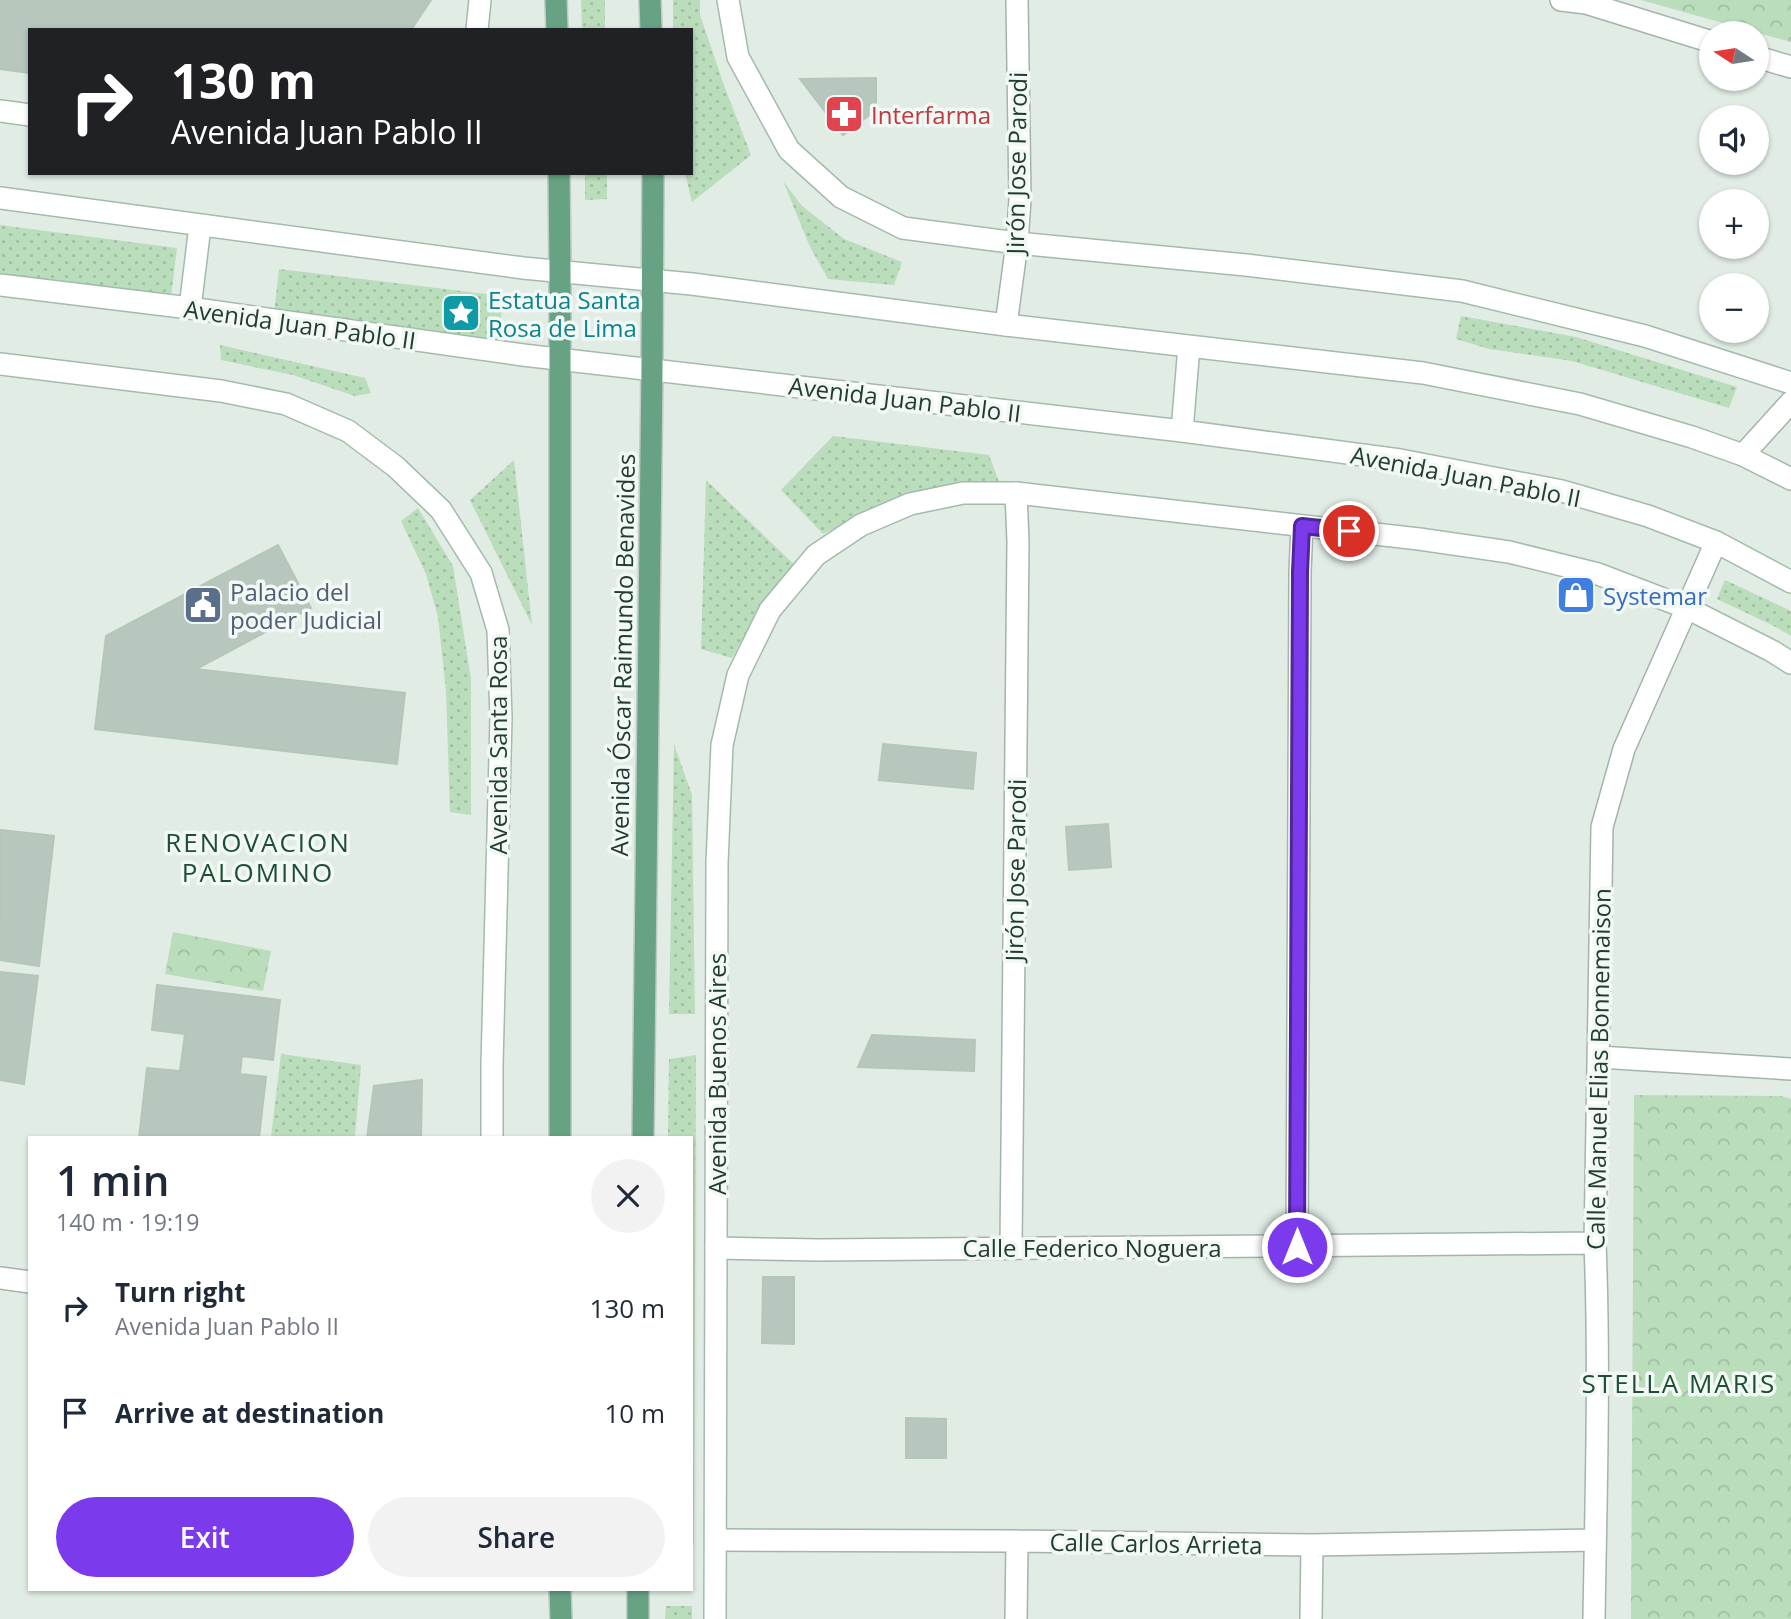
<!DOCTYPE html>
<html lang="en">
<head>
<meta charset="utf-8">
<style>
	body { margin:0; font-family:"Open Sans",sans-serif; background:#f2f2f3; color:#1f2937; height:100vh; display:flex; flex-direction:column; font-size:26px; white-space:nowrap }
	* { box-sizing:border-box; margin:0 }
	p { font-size:23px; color:#747a83 }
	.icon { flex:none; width:38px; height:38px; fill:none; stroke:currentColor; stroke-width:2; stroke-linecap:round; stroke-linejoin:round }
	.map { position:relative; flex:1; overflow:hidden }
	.sheet { position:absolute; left:28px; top:1136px; width:665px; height:455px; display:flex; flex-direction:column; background:#fff; border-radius:0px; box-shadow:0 2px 5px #0004 }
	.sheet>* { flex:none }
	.banner { position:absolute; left:28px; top:28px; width:665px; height:147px; border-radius:0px; box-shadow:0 2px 5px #0004; background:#202124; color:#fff; overflow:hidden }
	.needle { width:46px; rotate:282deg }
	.fabs { position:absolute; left:1699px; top:21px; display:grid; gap:14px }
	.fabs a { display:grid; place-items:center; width:70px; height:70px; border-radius:50%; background:#fff; box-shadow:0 2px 5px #0004; font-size:35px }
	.pin { position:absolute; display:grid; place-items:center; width:60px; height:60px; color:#fff; margin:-30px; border:4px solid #fff; border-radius:50%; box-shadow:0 2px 7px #0007 }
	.me { position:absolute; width:77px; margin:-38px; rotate:0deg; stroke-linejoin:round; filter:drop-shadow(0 0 5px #0008) }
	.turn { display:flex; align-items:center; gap:24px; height:147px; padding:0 28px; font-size:32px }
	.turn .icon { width:91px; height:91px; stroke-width:2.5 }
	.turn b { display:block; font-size:49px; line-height:60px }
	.round { display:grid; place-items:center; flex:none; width:74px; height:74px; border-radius:37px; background:#f2f2f3 }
	.headline { display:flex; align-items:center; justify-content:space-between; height:119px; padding:0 28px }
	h1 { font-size:42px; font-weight:600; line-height:52px }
	.action { display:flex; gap:14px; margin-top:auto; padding:14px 28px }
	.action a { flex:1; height:80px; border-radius:42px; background:#7c3aed; color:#fff; font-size:28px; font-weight:600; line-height:80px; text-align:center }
	.action a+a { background:#f2f2f3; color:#1f2937 }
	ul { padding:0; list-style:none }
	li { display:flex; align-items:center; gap:21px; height:105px; padding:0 28px }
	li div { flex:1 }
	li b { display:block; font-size:26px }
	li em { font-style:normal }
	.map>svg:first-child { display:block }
</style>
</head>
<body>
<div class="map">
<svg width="1791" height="1619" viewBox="0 0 1791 1619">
	<defs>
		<pattern id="grass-dots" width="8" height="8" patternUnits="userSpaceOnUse" patternTransform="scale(1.75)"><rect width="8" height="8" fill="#baddbb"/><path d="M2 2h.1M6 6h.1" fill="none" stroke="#a0bfa1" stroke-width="1.8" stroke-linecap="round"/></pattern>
		<pattern id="park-crowns" width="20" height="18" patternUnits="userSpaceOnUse" patternTransform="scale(1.75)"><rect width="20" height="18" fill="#baddbb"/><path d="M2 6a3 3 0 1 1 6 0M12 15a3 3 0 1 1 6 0" fill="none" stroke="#a0bfa1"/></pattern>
	</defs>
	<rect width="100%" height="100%" fill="#e1ece5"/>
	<path fill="url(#grass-dots)" d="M581 0H605V30H582Z
		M673 0H700V15L725 88 751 155 692 202 685 173H691V30H673Z
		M585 173H607V199L585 200Z
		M783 181 802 206 844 239 902 262 894 285 828 279 810 247Z
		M0 225 177 248 171 297 0 275Z
		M279 269 503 296 499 344 274 314Z
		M1461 316 1576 337 1737 387 1729 408 1572 361 1489 349 1456 339Z
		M220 345 365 378 371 393 355 396 293 375 221 360Z
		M833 436 989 455 1002 490 859 518 823 534 781 490Z
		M514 460 532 625 470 500Z
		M706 480 802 572 753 621 732 658 701 649Z
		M418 508 453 566 471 679V815L450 812 446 691 438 617 426 574 401 521Z
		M1725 580 1791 611V636L1774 626 1717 599Z
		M674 744 692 795 695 1014H669Z
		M281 1054 361 1065 355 1137H271Z
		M696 1055 694 1545H691V1138L668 1137 669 1059Z
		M666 1606H692V1619H665Z"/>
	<path fill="url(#park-crowns)" d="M1641 0H1791V42Z
		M173 932 271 951 263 991 165 974Z
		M1634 1095 1781 1096 1791 1099V1619H1631Z"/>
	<path fill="#b7c7bd" stroke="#b4c6ba" stroke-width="2" d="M0 0H431L411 30H30V73L0 69Z
		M876 78V110L843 135 800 79Z
		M278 545 311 608 196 669 405 693 397 764 95 729 106 636Z
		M883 744 976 753 973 789 879 780Z
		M1108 824 1111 867 1069 870 1066 827Z
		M1 830 54 836 39 966 0 960Z
		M0 972 38 976 24 1084 0 1080Z
		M157 985 280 1000 273 1060 242 1056 240 1074 266 1077 259 1138H139L147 1068 180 1071 185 1034 152 1030Z
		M872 1035 975 1040 974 1071 858 1067Z
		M422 1080 421 1138H367L374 1086Z
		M763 1277H794V1344L762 1343Z
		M906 1418 946 1419V1458H906Z"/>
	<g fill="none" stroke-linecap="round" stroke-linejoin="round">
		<g stroke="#a4b4ab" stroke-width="24">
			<path id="street" d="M1561 0 1586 3 1712 42
				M1757 57 1791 67
				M1006 325 1017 243 1020 199 1017 0
				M1743 455 1791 402
				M1599 1057 1791 1069
				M1011 1247 1018 541 1016 493
				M1297 1247 1300 572 1302 526
				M716 1248 820 1250 1595 1243
				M0 1278 30 1282
				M716 1540 1017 1541 1312 1545 1595 1540
				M1016 1619 1017 1541
				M1311 1619 1312 1545
				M1594 1619C1596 1494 1600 1368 1595 1243L1602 827 1624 749 1716 542"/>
		</g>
		<g stroke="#a3bbac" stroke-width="24">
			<path id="secondary" d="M728 0 738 57 789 150 841 197 903 228 1017 243 1246 265 1462 291 1645 336 1791 383
				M477 30 480 0
				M0 111 30 115
				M0 198 523 268 692 284 1006 325 1423 373 1580 404 1692 437 1743 455 1791 479
				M0 285 190 308 523 355 1182 431 1400 460 1562 491 1648 516 1716 542 1791 582
				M190 308 200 226
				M0 364 221 391 286 404 348 431 396 467 441 510 481 573 498 630 501 718 492 1064V1138
				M1182 431 1189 346
				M715 1619 717 863 722 745 738 675 770 610 816 555 861 525 910 504 963 493H1016L1419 539 1509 552 1598 574 1687 608 1772 651 1791 663"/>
		</g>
		<g stroke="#c1c9c5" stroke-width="24">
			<path id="primary" d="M556 0 557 30
				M650 0 651 30
				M559 173 560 271V1138
				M643 1138 652 369 653 173
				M560 1589 561 1619
				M638 1619V1589"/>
		</g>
		<use href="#street" stroke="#fff" stroke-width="21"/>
		<use href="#secondary" stroke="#fff" stroke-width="21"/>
		<use href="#primary" stroke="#66a283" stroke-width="21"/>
	</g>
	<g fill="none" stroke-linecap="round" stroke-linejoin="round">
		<g stroke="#51269a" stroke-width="18">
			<path id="route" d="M1297 1247 1300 572 1302 526 1349 531"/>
		</g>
		<use href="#route" stroke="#7c3aed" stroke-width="12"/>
	</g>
	<defs>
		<g id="pharmacy-square" transform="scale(2.0125)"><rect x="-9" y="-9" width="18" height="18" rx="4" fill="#e0444e" stroke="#f2f8f4"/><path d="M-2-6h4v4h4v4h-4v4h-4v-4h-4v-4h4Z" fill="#fff"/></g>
		<g id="sight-square" transform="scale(2.0125)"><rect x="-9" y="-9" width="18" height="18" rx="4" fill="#0f9aa8" stroke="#f2f8f4"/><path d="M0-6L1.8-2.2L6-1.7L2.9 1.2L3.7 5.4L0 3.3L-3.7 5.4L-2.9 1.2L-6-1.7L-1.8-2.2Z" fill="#fff"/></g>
		<g id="shop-square" transform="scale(2.0125)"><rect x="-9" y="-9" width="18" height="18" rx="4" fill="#3f7fe0" stroke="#f2f8f4"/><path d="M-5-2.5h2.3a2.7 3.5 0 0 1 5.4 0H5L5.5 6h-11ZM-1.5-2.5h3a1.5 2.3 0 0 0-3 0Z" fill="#fff"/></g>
		<g id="civic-square" transform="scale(2.0125)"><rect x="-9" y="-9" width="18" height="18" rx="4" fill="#5c6f8a" stroke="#f2f8f4"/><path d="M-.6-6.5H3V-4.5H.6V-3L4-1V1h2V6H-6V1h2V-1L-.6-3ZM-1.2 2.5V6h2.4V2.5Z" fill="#fff"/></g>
	</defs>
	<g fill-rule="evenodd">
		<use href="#pharmacy-square" x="844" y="114"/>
		<use href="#sight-square" x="461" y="313"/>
		<use href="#shop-square" x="1576" y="595"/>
		<use href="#civic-square" x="203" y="605"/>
	</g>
	<g text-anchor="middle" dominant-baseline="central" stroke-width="7" stroke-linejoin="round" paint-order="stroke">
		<g font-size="24" fill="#be3a42" stroke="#f2f8f4" text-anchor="start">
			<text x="871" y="114">Interfarma</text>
		</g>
		<g font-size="24" fill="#223d2f" stroke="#f2f8f4">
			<text transform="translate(1016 163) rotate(-89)">Jirón Jose Parodi</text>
			<text transform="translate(300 324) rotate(8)">Avenida Juan Pablo II</text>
			<text transform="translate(905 399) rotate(7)">Avenida Juan Pablo II</text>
			<text transform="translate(1466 476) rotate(11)">Avenida Juan Pablo II</text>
			<text transform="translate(622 655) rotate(-89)">Avenida Óscar Raimundo Benavides</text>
			<text transform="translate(497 745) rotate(-90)">Avenida Santa Rosa</text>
			<text transform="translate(1015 870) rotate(-89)">Jirón Jose Parodi</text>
			<text transform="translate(1598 1069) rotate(-89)">Calle Manuel Elias Bonnemaison</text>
			<text transform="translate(716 1074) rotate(-90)">Avenida Buenos Aires</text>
			<text x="1092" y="1247">Calle Federico Noguera</text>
			<text transform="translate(1156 1543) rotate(1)">Calle Carlos Arrieta</text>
		</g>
		<g font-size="24" fill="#0d838f" stroke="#f2f8f4" text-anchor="start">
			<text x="488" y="299">Estatua Santa<tspan x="488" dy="28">Rosa de Lima</tspan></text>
		</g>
		<g font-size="24" fill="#4e5e75" stroke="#f2f8f4" text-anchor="start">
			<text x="230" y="591">Palacio del<tspan x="230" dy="28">poder Judicial</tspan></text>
		</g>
		<g font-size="24" fill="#366cbe" stroke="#f2f8f4" text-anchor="start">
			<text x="1603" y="595">Systemar</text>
		</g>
		<g font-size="26" letter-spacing="2" fill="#1e4f36" stroke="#f2f8f4">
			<text x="258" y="842">RENOVACION<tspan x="258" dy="30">PALOMINO</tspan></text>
			<text x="1679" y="1383">STELLA MARIS</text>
		</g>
	</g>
</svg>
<div class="fabs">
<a><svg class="needle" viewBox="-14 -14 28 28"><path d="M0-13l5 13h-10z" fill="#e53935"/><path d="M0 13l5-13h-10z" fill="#747a83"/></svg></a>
<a><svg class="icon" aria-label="sound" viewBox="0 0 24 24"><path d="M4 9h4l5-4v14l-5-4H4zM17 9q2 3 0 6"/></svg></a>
<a>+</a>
<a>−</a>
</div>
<div class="pin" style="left:1349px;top:531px;background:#d93025"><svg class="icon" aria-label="arrive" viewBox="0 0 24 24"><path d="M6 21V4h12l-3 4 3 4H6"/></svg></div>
<svg class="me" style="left:1297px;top:1247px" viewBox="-20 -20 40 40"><circle r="17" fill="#7c3aed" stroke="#fff" stroke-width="3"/><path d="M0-11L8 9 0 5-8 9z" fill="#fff"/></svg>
<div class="banner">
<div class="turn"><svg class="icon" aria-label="right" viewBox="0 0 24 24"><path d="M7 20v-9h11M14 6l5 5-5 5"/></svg><div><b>130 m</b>Avenida Juan Pablo II</div></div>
</div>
<section class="sheet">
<div class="headline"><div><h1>1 min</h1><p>140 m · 19:19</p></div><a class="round"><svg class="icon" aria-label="close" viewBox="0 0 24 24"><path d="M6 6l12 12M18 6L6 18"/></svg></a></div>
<ul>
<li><svg class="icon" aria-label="right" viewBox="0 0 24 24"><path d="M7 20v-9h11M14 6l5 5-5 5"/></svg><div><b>Turn right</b><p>Avenida Juan Pablo II</p></div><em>130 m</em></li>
<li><svg class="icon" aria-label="arrive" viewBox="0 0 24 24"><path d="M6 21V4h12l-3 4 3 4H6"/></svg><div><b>Arrive at destination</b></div><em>10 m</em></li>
</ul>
<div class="action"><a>Exit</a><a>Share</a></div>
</section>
</div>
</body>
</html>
